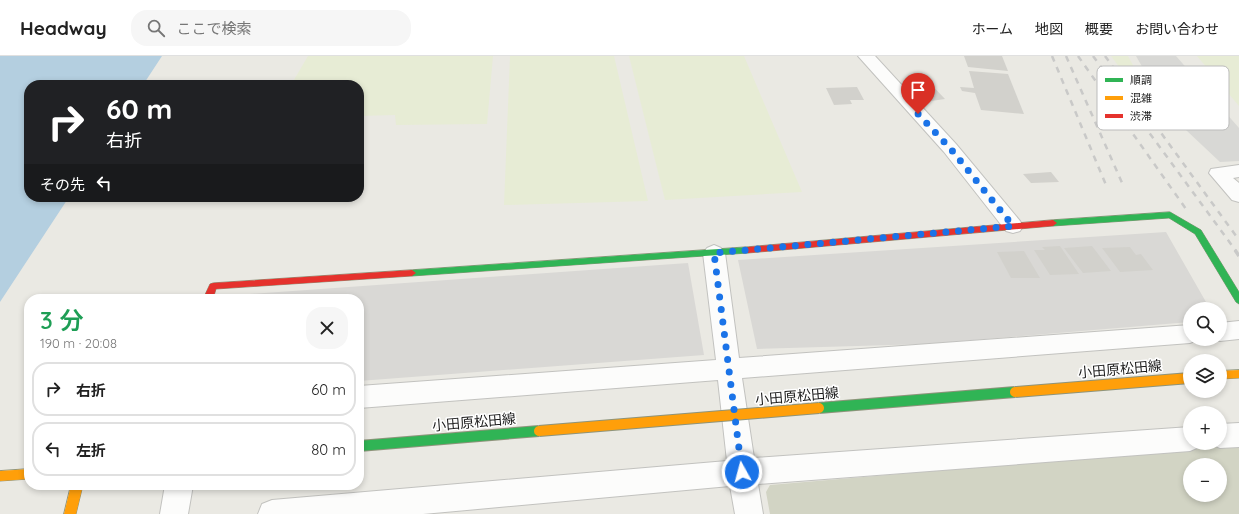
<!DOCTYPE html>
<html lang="ja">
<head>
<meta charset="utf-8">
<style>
	body { margin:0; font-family:Quicksand,"Noto Sans JP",sans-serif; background:#f6f6f6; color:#222; height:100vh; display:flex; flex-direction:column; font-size:15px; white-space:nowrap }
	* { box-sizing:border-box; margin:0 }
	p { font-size:13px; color:#767676 }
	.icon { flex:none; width:22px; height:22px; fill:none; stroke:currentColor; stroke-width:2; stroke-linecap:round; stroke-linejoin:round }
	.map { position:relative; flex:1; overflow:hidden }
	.drawer { position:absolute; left:24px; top:238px; width:340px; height:196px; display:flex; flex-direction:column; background:#fff; border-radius:16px; box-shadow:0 2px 6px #0003 }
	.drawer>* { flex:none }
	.hud { position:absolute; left:24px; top:24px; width:340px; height:122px; border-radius:16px; box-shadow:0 2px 6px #0003; background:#202124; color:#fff; overflow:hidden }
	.tools { position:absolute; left:1183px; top:246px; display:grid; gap:8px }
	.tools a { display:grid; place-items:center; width:44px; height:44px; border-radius:50%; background:#fff; box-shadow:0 2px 6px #0003; font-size:20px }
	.pin { position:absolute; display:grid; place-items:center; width:34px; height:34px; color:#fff; margin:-41px -17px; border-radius:50% 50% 50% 0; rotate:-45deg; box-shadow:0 0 4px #0007 }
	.pin .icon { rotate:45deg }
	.me { position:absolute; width:44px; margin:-22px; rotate:353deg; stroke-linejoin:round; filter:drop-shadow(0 0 3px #0008) }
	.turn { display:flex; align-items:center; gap:14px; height:84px; padding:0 16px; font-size:18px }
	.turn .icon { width:52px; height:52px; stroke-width:2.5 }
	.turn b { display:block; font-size:28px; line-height:34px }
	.then { display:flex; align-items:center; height:38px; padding:0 16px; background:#0003; gap:8px; font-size:15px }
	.round { display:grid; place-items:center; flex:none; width:42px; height:42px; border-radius:16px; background:#f6f6f6 }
	.headline { display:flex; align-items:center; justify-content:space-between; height:68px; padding:0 16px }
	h1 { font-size:24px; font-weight:600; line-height:30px; color:#1e9e55 }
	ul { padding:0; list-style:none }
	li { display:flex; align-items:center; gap:12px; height:54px; margin:0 8px 6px; padding:0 8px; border:2px solid #e0e0e0; border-radius:16px }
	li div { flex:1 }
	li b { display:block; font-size:15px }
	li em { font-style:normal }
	header { display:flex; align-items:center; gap:24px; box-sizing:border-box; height:56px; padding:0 20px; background:#fff; border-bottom:1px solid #e0e0e0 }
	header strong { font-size:19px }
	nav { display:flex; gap:22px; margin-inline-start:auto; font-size:14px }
	.search { width:280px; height:36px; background:#f6f6f6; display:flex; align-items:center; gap:10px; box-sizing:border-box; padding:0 14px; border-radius:16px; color:#767676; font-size:15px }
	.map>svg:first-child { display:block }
</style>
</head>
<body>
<header>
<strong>Headway</strong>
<div class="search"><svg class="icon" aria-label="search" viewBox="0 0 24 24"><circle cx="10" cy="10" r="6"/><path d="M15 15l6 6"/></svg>ここで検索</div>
<nav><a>ホーム</a><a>地図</a><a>概要</a><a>お問い合わせ</a></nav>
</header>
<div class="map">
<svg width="1239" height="458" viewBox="0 0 1239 458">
	<rect width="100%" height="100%" fill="#eae9e3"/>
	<path fill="#d9d8d5" d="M1166 176 1210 253H1190V266L926 288 757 293 738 204Z
		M688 207 704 299 359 325V243H221L222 240Z"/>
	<path fill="#d2d4c4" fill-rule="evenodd" d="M1239 389V458H770L766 436 770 429ZM1190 409H1220V439H1190Z"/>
	<path fill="#e7ecd5" d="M308 0H493L487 68 396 69 395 59 359 60V29H291Z
		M510 0H614L648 145 504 149Z
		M629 0H744L802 136 665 144Z
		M1111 0H1128L1148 37 1138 36Z
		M1197 0H1239V50Z"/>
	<path fill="#d8d8d5" d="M1136 0H1176L1239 72V105L1220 106 1169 58Z"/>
	<path fill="#b4cfe0" d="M0 0H162L143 29H29V141H69L0 246Z"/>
	<path fill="#d2d1cc" d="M964 0H1002L1008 15 968 11Z
		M969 15 1008 18 1024 58 981 54 975 37 962 35 960 31 974 32Z
		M925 22 945 43 924 46 905 25Z
		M857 31 864 44H850L852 48 834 49 826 32Z
		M1051 116 1059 126 1031 127 1023 118Z
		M1060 190 1079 218 1050 219 1034 194H1045L1042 191Z
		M1092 190 1111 215 1083 217 1064 192Z
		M1130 191 1136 199 1141 198 1153 214 1120 216 1102 192Z
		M1024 195 1040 222H1011L997 196Z"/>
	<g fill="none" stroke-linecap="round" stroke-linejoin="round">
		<g stroke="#c2c2bf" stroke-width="2">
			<path id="street" d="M858 0H875L956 88 1020 165 1023 170 1020 175 1013 177 1006 175 944 96Z
				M1239 109V121L1233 122 1239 127V146L1232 144 1209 117 1211 113Z
				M714 189 721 192 725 197 739 302 1190 269V283H1199L1190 287 742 322 754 402 1190 371V387H1201L1199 391 1190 395 758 428 763 458H735L730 430 423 458H258L262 448 272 444 727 405 718 324 359 352V330L716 304 703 197 707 192Z
				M1239 265V283L1220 285 1213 283H1220V267Z
				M1239 367V391L1220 392 1211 388 1210 387H1220V368Z
				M165 429H193L188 458H160Z"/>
		</g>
		<g stroke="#8e947b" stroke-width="1">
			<path id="fast" d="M1170 156 1201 174 1239 236V248L1236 246 1195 178 1169 162 1053 170 1049 167 1053 164Z
				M748 191 752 194 748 197 412 220 408 217 412 214Z"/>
		</g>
		<g stroke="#8e947b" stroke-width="1">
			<path id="slow" d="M1239 314V322L1220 323V315Z
				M29 413V423L0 425V415Z
				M71 429H83L76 458H64Z"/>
		</g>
		<g stroke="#8e947b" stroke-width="1">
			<path id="jam" d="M1053 164 1057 167 1053 170 748 197 744 194 748 191Z
				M412 214 416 217 412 220 216 233 213 243H203L210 228 213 227Z"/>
		</g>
		<use href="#street" fill="#fcfcfb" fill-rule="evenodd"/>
		<use href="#fast" fill="#30b455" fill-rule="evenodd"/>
		<use href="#slow" fill="#ff9f0a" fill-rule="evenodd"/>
		<use href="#jam" fill="#e5322d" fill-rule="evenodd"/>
		<path stroke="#c9c9c8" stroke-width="2.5" stroke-dasharray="6 6" stroke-linecap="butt" d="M1052 0 1106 129
			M1066 0 1123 129
			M1078 0 1186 153
			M1093 0 1236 195
			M1105 0 1239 184
			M1114 43 1137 68"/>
		<path stroke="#c9c9c8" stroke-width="3.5" stroke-dasharray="9 9" stroke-linecap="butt" d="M1235 194 1239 200"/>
		<g stroke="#8e947b" stroke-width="12" stroke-linecap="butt">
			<path id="fast-bridge" d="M819 352 1015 336
				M359 390 539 375"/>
		</g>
		<g stroke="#8e947b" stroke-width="12" stroke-linecap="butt">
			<path id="slow-bridge" d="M1015 336 1190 322
				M539 375 819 352"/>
		</g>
		<use href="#fast-bridge" stroke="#30b455" stroke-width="10"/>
		<use href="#slow-bridge" stroke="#ff9f0a" stroke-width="10"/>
	</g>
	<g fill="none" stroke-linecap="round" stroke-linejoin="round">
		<path stroke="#1a73e8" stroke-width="7" stroke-dasharray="0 12.6" d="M742 416 714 197 1013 170 950 92 918 58"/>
	</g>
	<g text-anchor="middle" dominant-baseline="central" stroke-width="3" stroke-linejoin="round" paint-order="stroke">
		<g font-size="14" fill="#1b1b1b" stroke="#fff">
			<text transform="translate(1120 313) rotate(-5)">小田原松田線</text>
			<text transform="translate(797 340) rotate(-5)">小田原松田線</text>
			<text transform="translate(474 366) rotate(-5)">小田原松田線</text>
		</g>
	</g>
	<rect x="1097" y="10" width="132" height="64" rx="6" fill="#fff" stroke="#bbb" stroke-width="1"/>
	<rect x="1105" y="22" width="18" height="4" fill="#30b455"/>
	<rect x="1105" y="40" width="18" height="4" fill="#ff9f0a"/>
	<rect x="1105" y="58" width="18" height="4" fill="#e5322d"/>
	<g font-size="11" fill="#1b1b1b">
		<text x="1130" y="28">順調</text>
		<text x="1130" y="46">混雑</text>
		<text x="1130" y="64">渋滞</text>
	</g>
</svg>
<div class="tools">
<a><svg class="icon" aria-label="search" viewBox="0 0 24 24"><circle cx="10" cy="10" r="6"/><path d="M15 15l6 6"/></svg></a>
<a><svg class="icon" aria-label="layers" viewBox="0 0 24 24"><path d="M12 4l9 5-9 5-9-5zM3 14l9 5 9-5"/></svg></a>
<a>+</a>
<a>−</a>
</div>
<div class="pin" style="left:918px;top:58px;background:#d93025"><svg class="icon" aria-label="arrive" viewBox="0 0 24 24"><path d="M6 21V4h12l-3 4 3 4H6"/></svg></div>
<svg class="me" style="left:742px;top:416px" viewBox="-20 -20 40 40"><circle r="17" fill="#1a73e8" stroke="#fff" stroke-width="3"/><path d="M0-11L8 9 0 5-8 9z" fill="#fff"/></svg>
<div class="hud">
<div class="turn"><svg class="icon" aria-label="right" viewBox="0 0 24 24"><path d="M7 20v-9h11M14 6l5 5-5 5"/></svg><div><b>60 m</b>右折</div></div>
<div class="then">その先<svg class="icon" aria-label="left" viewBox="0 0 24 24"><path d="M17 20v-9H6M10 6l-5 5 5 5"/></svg></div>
</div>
<section class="drawer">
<div class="headline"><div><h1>3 分</h1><p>190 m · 20:08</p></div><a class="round"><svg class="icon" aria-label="close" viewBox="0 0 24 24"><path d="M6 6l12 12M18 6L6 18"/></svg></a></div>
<ul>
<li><svg class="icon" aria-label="right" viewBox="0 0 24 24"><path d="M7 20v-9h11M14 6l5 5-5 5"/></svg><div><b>右折</b></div><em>60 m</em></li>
<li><svg class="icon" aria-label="left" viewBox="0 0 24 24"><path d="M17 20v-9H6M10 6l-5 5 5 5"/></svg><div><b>左折</b></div><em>80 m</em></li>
</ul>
</section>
</div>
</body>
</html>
